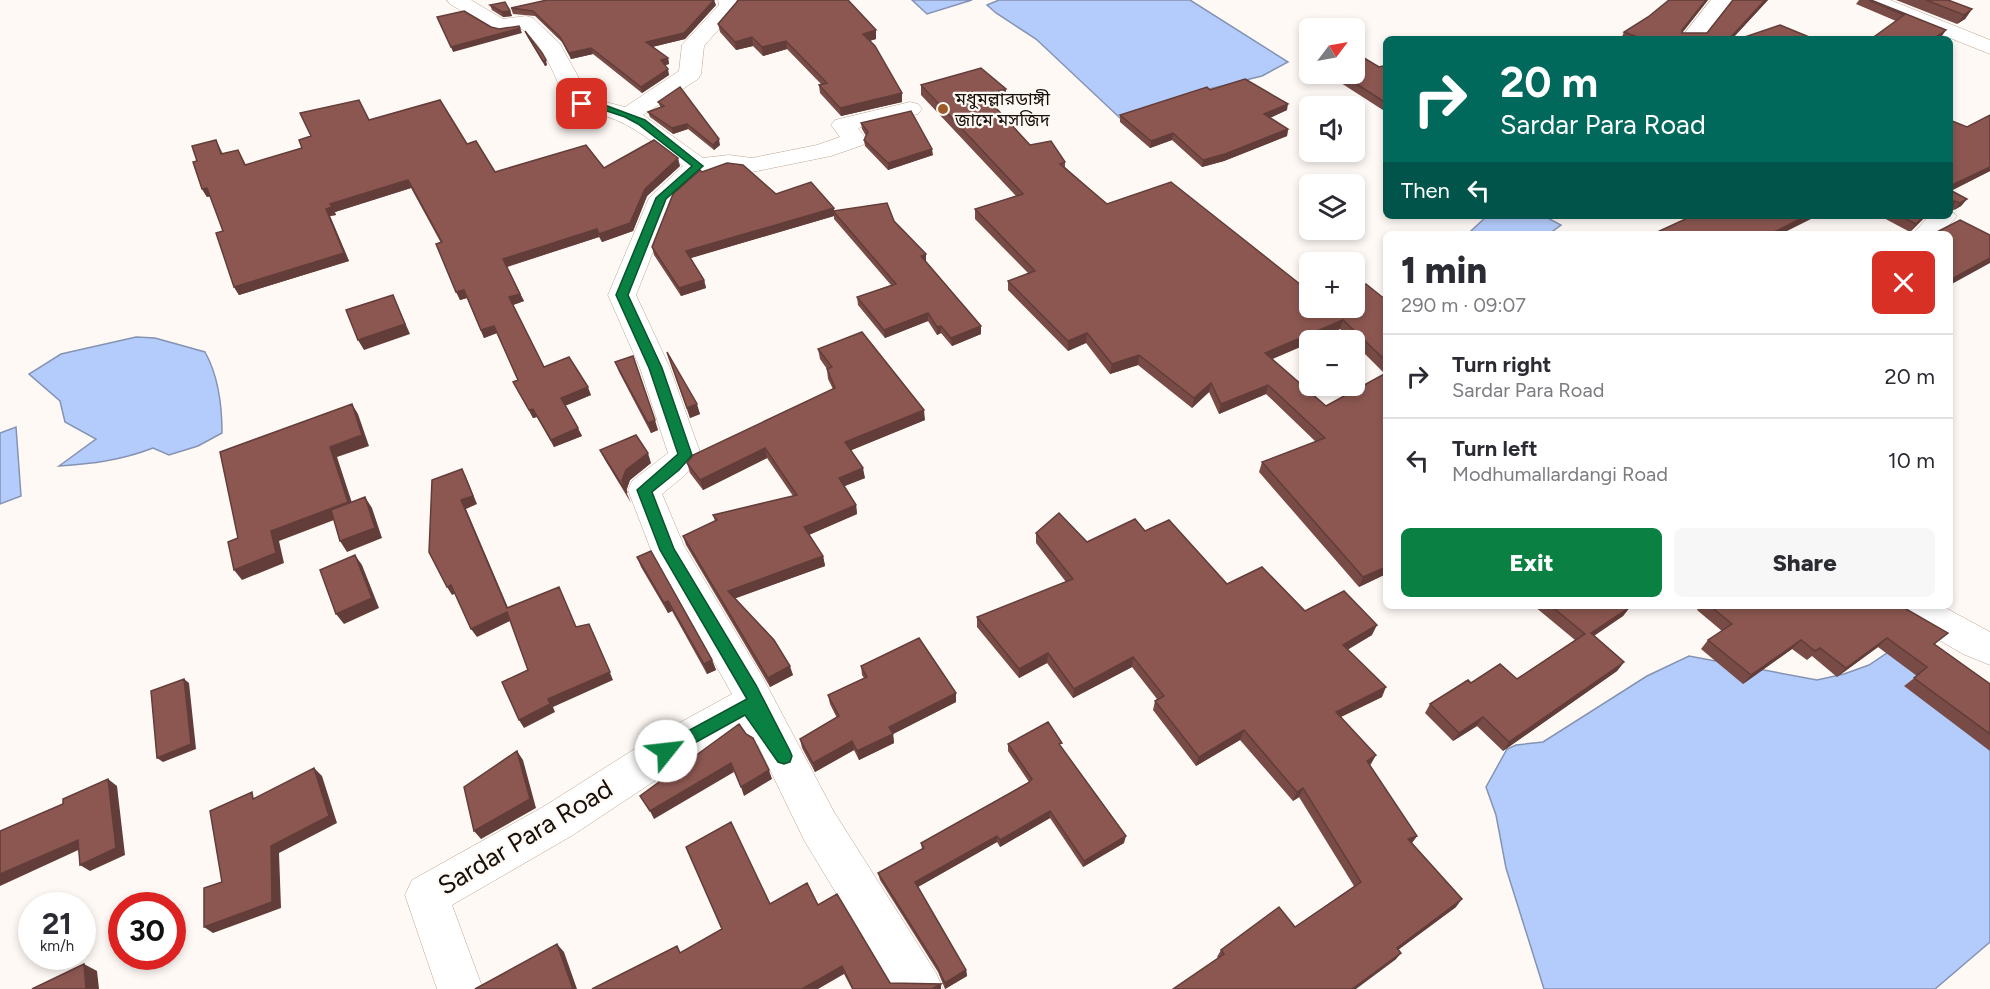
<!DOCTYPE html>
<html lang="en">
<head>
<meta charset="utf-8">
<style>
	body { margin:0; font-family:Figtree,"Noto Sans Bengali",sans-serif; background:#f7f7f7; color:#2b2b33; height:100vh; display:flex; flex-direction:column; font-size:22px; white-space:nowrap }
	* { box-sizing:border-box; margin:0 }
	p { font-size:20px; color:#7c7c81 }
	.icon { flex:none; width:33px; height:33px; fill:none; stroke:currentColor; stroke-width:2; stroke-linecap:round; stroke-linejoin:round }
	.map { position:relative; flex:1; overflow:hidden }
	.details { position:absolute; left:1383px; top:231px; width:570px; height:378px; display:flex; flex-direction:column; background:#fff; border-radius:9px; box-shadow:0 3px 9px #0003 }
	.details>* { flex:none }
	.top-card { position:absolute; left:1383px; top:36px; width:570px; height:183px; border-radius:9px; box-shadow:0 3px 9px #0003; background:#00695c; color:#fff; overflow:hidden }
	.needle { width:39px; rotate:58deg }
	.controls { position:absolute; left:1299px; top:18px; display:grid; gap:12px }
	.controls a { display:grid; place-items:center; width:66px; height:66px; border-radius:9px; background:#fff; box-shadow:0 3px 9px #0003; font-size:30px }
	.speed { position:absolute; left:18px; top:892px; display:flex; gap:12px; font-size:30px; font-weight:700; text-align:center }
	.speed>* { display:grid; place-content:center; width:78px; height:78px; border-radius:50%; background:#fff; box-shadow:0 3px 9px #0003; line-height:1 }
	.speed small { font-size:15px; font-weight:400 }
	.speed .limit { border:9px solid #d22; background:#fff; color:#111 }
	.pin { position:absolute; display:grid; place-items:center; width:51px; height:51px; color:#fff; margin:-26px; border-radius:12px; box-shadow:0 3px 9px #0006 }
	.me { position:absolute; width:66px; margin:-33px; rotate:61deg; stroke-linejoin:round; filter:drop-shadow(0 0 4px #0008) }
	.turn { display:flex; align-items:center; gap:21px; height:126px; padding:0 18px; font-size:27px }
	.turn .icon { width:78px; height:78px; stroke-width:2.5 }
	.turn b { display:block; font-size:42px; line-height:51px }
	.then { display:flex; align-items:center; height:57px; padding:0 18px; background:#0003; gap:12px; font-size:22px }
	.round { display:grid; place-items:center; flex:none; width:63px; height:63px; border-radius:9px; background:#f7f7f7 }
	.overview { display:flex; align-items:center; justify-content:space-between; height:102px; padding:0 18px }
	h1 { font-size:36px; font-weight:800; line-height:45px }
	.action { display:flex; gap:12px; margin-top:auto; padding:12px 18px }
	.action a { flex:1; height:69px; border-radius:9px; background:#0b8043; color:#fff; font-size:24px; font-weight:800; line-height:69px; text-align:center }
	.action a+a { background:#f7f7f7; color:#2b2b33 }
	ul { padding:0; list-style:none }
	li { display:flex; align-items:center; gap:18px; height:84px; padding:0 18px; border-top:2px solid #e1e1e2 }
	li div { flex:1 }
	li b { display:block; font-size:22px }
	li em { font-style:normal }
	.map>svg:first-child { display:block }
</style>
</head>
<body>
<div class="map">
<svg width="1990" height="989" viewBox="0 0 1990 989">
	<rect width="100%" height="100%" fill="#fef9f5"/>
	<path fill="#b4ccfc" stroke="#8593b3" stroke-width="1.5" d="M912 0H972L927 14Z
		M999 0H1190L1288 62 1262 76 1205 90 1120 118 1036 39 996 13 987 5Z
		M1487 216H1544L1561 225 1549 234H1475L1471 231Z
		M136 337 155 338 205 352C219 377 222 405 222 433L198 446 169 455 153 448C122 460 92 464 59 466L96 439 65 422 60 401 29 374 61 354Z
		M16 427 21 496 0 504V433Z
		M1902 643 1990 703V942L1935 989H1544L1506 868 1496 815 1486 787 1507 749 1516 745 1543 742 1647 676 1689 656 1817 680 1844 674 1869 665Z"/>
	<g fill="none" stroke-linecap="round" stroke-linejoin="round">
		<g stroke="#bfa592" stroke-width="1">
			<path id="minor" d="M447 0H471L503 19 526 16 533 18 560 44 590 98 625 107 679 71 682 45 719 5 718 0H738L739 6 736 10 704 46 701 74 698 79 643 115 703 158 729 155 752 158 817 145 840 137 831 125 835 120 910 102 918 104 922 109 918 114 858 128 867 140 863 145 831 156 752 172 729 169 705 172 673 201 636 295 670 368 701 455 685 475 662 494 684 546 763 678 834 812 936 973 943 989H894L804 840 758 745 751 742 742 728 680 764 573 835 452 905 483 989H437L405 895 412 880 543 807 652 738 732 694 651 550 628 490 632 481 668 453 640 368 608 295 649 198 683 166C659 147 635 125 605 116 595 112 584 111 573 109 553 81 551 52 522 29L500 32 493 30 450 4Z
				M1711 0H1732L1702 39H1680Z
				M1862 0H1890L1990 40V54L1865 4Z
				M1950 210 1957 216 1941 234H1913L1929 216H1950Z
				M1893 606H1942L1990 632V665L1963 654 1898 616Z"/>
		</g>
		<use href="#minor" fill="#fff" fill-rule="evenodd"/>
	</g>
	<path fill="#784b46" fill-rule="evenodd" d="M1708 0 1682 33H1707L1733 0H1768L1732 39H1621L1624 32 1648 17Z
		M1859 0H1871L1946 30 1941 37 1938 39H1871L1896 21 1856 4Z
		M1896 0H1948L1972 9 1965 19 1957 24Z
		M736 3 876 39 869 41 902 93V102L841 116 820 93 819 85 821 84 787 49 763 56 753 46 736 50 720 32 718 24Z
		M490 5 510 11 512 16 503 17 492 10Z
		M716 5 685 39 652 47 668 58 669 64 665 65 669 75 642 93 593 54 571 59 562 42 535 16 513 14 511 8Z
		M525 31 547 65 545 66 527 36Z
		M1379 67 1386 68V112L1327 74H1354Z
		M921 85 1006 89V98L991 103 1030 145 1065 162V167L1107 204 1310 308 1386 300V574L1359 587 1259 472 1262 462 1316 442 1266 394 1219 414 1209 392 1192 408 1138 365 1110 374 1086 343 1068 351 1008 290V281L1028 273 975 219V209L1016 196 921 95ZM1340 329 1352 340H1354V343L1385 374 1326 406 1272 359Z
		M1210 90 1287 110 1270 118 1288 129 1287 136 1224 161 1202 167 1172 140 1150 148 1120 122V115Z
		M658 102 720 145 714 150 688 129 673 134 650 117 648 112 661 108Z
		M1990 115V171L1951 191 1967 199 1961 206 1954 210 1950 209V120L1967 127Z
		M369 120 467 144 495 172 680 166 647 196 633 231 602 242 599 237 507 267 524 301 513 305 544 367 591 395 565 406 582 436 554 447 537 417 533 418 513 382 518 380 497 333 484 338 467 298 460 300 441 243 411 188 335 212 336 215 330 216 349 261 239 295 234 287 223 231 210 196 207 197 202 189 197 161 216 140 223 154 238 150 246 165 302 148Z
		M861 123 933 155 888 170 865 146 864 140 866 136 862 129Z
		M702 172 776 194 834 208V211L894 221 926 262 981 326V334L952 346 941 333 937 335 928 321 885 338 858 305 857 297 891 285 834 219V216L690 258 704 280 706 288 681 296 654 255 652 247Z
		M1880 216H1926L1910 232Z
		M818 349 925 420 851 450 865 478 844 486 856 505 857 514 809 535 823 556 825 566 735 598 793 675 770 687 686 545 683 536 715 521 713 515 793 496 767 458 703 490 690 473 687 463 833 389 828 379 827 369 820 359Z
		M667 352 700 414 690 418Z
		M615 362 658 430 651 433 619 372Z
		M600 450 651 463 630 480 626 491 631 503 605 460Z
		M1145 531 1227 584 1372 635 1348 649 1382 697 1341 717 1371 764 1369 765 1417 836 1412 843 1456 907 1398 950 1401 953 1395 960 1218 958 1217 957 1221 950 1295 927 1354 886 1299 797 1293 801 1240 740 1196 766 1153 710 1155 701 1157 699 1132 667 1073 698 1047 663 1019 678 977 627V617L1066 582 1036 543V533L1087 542Z
		M637 557 712 660 716 670 707 674 672 611 668 613 641 567Z
		M1534 606H1629L1630 607 1623 616 1594 636 1624 662 1617 671 1503 751 1477 726 1453 741 1425 713 1430 704 1471 683 1517 679 1575 640Z
		M1700 606H1905L1935 644 1990 684V751L1904 686 1917 676 1878 647 1837 677 1812 656 1807 660 1792 649 1743 684 1701 649 1708 640 1722 631 1697 610Z
		M861 666 956 702 893 734 894 743 859 760 854 750 815 772 802 748 800 739 837 718 830 704 828 695 864 678 862 675Z
		M1008 744 1061 747 1124 843 1083 867 1050 818 1000 847 997 842 918 887 966 970 967 976 945 989 938 972 880 880 878 873 922 849 921 843 1029 782 1008 751Z
		M770 904 818 905 890 983 941 984V989H852L844 974 681 952Z"/>
	<path fill="#623d39" d="M714 0 716 5 685 39 648 48 646 42Z
		M1706 0H1708L1678 38 1682 30Z
		M1765 0H1768L1732 39H1729Z
		M1972 9 1965 19 1957 24 1964 15Z
		M510 11 512 16 503 17 502 12Z
		M520 28 522 33 453 52 451 47Z
		M876 30V39L863 43V34Z
		M1946 30 1941 37 1938 39H1933Z
		M752 37 753 46 736 50 735 42Z
		M786 41 787 49 763 56 762 47Z
		M591 48 593 54 571 59 569 53Z
		M668 58 669 64 663 66 661 60Z
		M546 60 547 65 545 66 543 61Z
		M668 69 669 75 642 93 641 87Z
		M1006 89V98L984 105V95Z
		M902 93V102L841 116 840 108Z
		M1288 104 1287 110 1263 121 1264 114Z
		M687 124 688 129 673 134 672 128Z
		M1288 129 1287 136 1224 161 1202 167 1203 160Z
		M1173 133 1172 140 1150 148 1151 141Z
		M719 139 720 145 714 150 713 145Z
		M932 149 933 155 888 170V163Z
		M678 158 680 166 647 196 633 231 602 242 599 234 645 189Z
		M1990 167V171L1950 191V186Z
		M408 180 411 188 335 212 330 204Z
		M207 188 212 196 207 197 202 189Z
		M1967 199 1961 206 1954 210 1960 203Z
		M332 207 336 215 330 216 349 261 239 295 234 287 326 209Z
		M834 208V216L688 259 686 251Z
		M1806 216H1817L1781 234H1770Z
		M1924 216H1926L1910 232 1916 224Z
		M597 229 599 237 506 267 503 259Z
		M926 254V262L921 256Z
		M1990 258V263L1950 285V280Z
		M704 280 706 288 681 296 679 288Z
		M464 290 467 298 460 300 456 292Z
		M520 294 524 301 513 305 509 297Z
		M393 295 410 334 364 350 358 340Z
		M928 313V321L885 338 884 330Z
		M1343 320 1340 329 1315 340H1310V343L1263 363 1265 353Z
		M494 326 497 333 484 338 481 330Z
		M941 326V333L937 335V327Z
		M981 326V334L952 346 951 338Z
		M1087 333 1086 343 1068 351V341Z
		M1139 355 1138 365 1110 374 1112 364Z
		M1211 383 1209 392 1192 408 1194 398Z
		M1268 385 1266 394 1219 414 1221 404Z
		M588 387 591 395 564 406 561 398Z
		M352 404 358 414 369 446 337 457 355 512 279 541 284 563 242 580 234 570 271 531 330 447Z
		M697 404 700 414 690 418 687 408Z
		M533 409 537 417 533 418 529 410Z
		M924 410 925 420 847 452 845 442Z
		M655 420 658 430 651 433 648 423Z
		M578 428 582 436 554 447 551 440Z
		M765 448 767 458 703 490 700 480Z
		M648 453 651 463 630 480 626 491 622 480 626 470Z
		M863 468 865 478 840 488 839 478Z
		M462 469 466 477 477 504 466 509 512 617 507 608 461 500Z
		M365 497 372 508 382 538 347 552 340 541Z
		M856 505 857 514 806 536 804 527Z
		M355 555 362 565 379 608 344 624 336 614Z
		M823 556 825 566 731 600 728 591Z
		M1386 567V574L1359 587 1363 577Z
		M451 585 456 593 452 595 447 587Z
		M668 601 672 611 668 613 664 603Z
		M1630 607 1623 616 1584 642 1591 633Z
		M507 612 512 620 477 637 471 629Z
		M1377 625 1372 635 1339 655 1343 645Z
		M593 632 613 680 553 707 555 712 524 728 519 720 548 699Z
		M1887 638 1878 647 1837 677 1846 668Z
		M1801 640 1792 649 1743 684 1751 675Z
		M1048 653 1047 663 1019 678V669Z
		M1133 657 1132 667 1073 698 1074 689Z
		M712 660 716 670 707 674 704 664Z
		M1624 662 1617 671 1503 751 1509 742Z
		M790 666 793 675 770 687 768 678Z
		M184 679 189 683 196 749 163 762 157 758Z
		M1386 687 1382 697 1332 721 1336 712Z
		M956 693V702L893 734 894 743 859 760 857 751 889 727Z
		M1483 717 1477 726 1453 741 1459 733Z
		M1244 730 1240 740 1196 766 1199 757Z
		M852 741 854 750 815 772 813 763Z
		M517 751 523 760 536 808 481 839 474 831Z
		M1376 755 1371 764 1362 770 1367 761Z
		M731 763 734 772 654 819 650 811Z
		M314 768 322 776 337 823 279 853 281 908 213 933 204 927 271 846Z
		M769 770 772 779 744 796 741 787Z
		M108 779 117 786 125 855 90 871 80 865Z
		M1303 788 1299 797 1293 801 1297 792Z
		M1050 811V818L1000 847V840Z
		M997 836V842L916 888 915 882Z
		M1126 836 1124 843 1083 867 1084 861Z
		M1417 836 1411 844 1408 839Z
		M78 840 87 846 0 886V874Z
		M1462 899 1456 907 1391 955 1397 948Z
		M557 944 564 952 577 989H573Z
		M1401 953 1395 960 1356 989H1352Z
		M84 964 97 971 99 989H86Z
		M842 966 844 974 818 989H802Z
		M966 970 967 976 945 989V983Z
		M941 984V989H932Z"/>
	<path fill="#8c5751" stroke="#623d39" stroke-width="1.5" d="M547 0H714L684 33 646 42 668 58 661 60 668 69 641 87 591 48 569 53 560 37 533 11 511 8Z
		M738 0H848L876 30 863 34 875 46 902 93 840 108 819 85 827 83 786 41 762 47 752 37 735 42 718 24 736 3Z
		M1669 0H1706L1682 30V33H1707L1733 0H1765L1729 39H1643L1624 32 1648 17Z
		M1869 0H1871L1946 30 1933 39H1871L1904 15Z
		M1926 0H1948L1972 9 1964 15Z
		M505 2 510 11 502 12 490 5Z
		M464 11 491 27 499 29 519 26 520 28 451 47 437 17Z
		M1780 25 1814 39H1739Z
		M525 31 542 53 546 60 543 61Z
		M1354 52 1379 67 1383 66 1386 68V103L1341 74H1354Z
		M981 68 1006 89 984 95 1030 145 1051 141 1065 162 1060 164 1107 204 1171 182 1310 292V308H1354V287L1366 284 1386 300V361L1343 320 1265 353 1326 406 1386 373V567L1363 577 1262 462 1325 438 1268 385 1221 404 1211 383 1194 398 1139 355 1112 364 1087 333 1068 341 1008 281 1035 271 975 209 1023 194 921 85Z
		M1245 79 1288 104 1264 114 1288 129 1225 154 1203 160 1173 133 1151 141 1120 115 1207 87 1210 90Z
		M680 87 719 139 713 145 687 124 672 128 648 112 664 106 658 102Z
		M359 100 369 120 440 100 467 144 476 141 495 172 586 145 604 168 654 140 678 158 645 189 630 223 599 234 597 229 503 259 520 294 509 297 544 367 569 357 588 387 561 398 578 428 551 440 533 409 529 410 513 382 518 380 494 326 481 330 464 290 456 292 436 244 442 242 408 180 330 204 332 207 326 209 344 253 234 287 216 233 223 231 207 188 202 189 193 162 197 161 192 146 216 140 221 154 238 150 245 165 302 148 299 140 311 136 300 113Z
		M911 111 932 149 888 163 864 140 868 132 861 123Z
		M1990 115V167L1950 186V120L1967 127Z
		M727 163 743 165 776 194 811 182 834 208 686 251 704 280 679 288 652 247 673 194 700 170 702 172Z
		M1950 190 1967 199 1960 203 1954 201 1953 206H1950Z
		M887 203 894 221 926 254 921 256 981 326 951 338 941 326 937 327 928 313 884 330 857 297 896 284 833 211Z
		M1692 216H1806L1770 234H1653Z
		M1900 216H1924L1916 224Z
		M1960 220 1990 235V258L1950 280V234H1933Z
		M393 295 405 324 358 340 346 310Z
		M862 332 924 410 845 442 863 468 839 478 856 505 804 527 823 556 728 591 774 640 790 666 768 678 683 536 717 520 713 515 797 495 765 448 700 480 687 463 693 455 835 388 827 369 832 367 818 349Z
		M667 352 697 404 687 408Z
		M633 356 655 420 648 423 615 362Z
		M352 404 362 435 330 447 348 502 271 531 276 553 234 570 228 542 238 538 220 452Z
		M636 435 648 453 626 470 622 480 627 493 600 450Z
		M462 469 473 496 461 500 507 608 559 587 576 627 589 624 610 672 548 699 550 704 519 720 502 682 528 670 507 612 471 629 451 585 447 587 429 552 432 480Z
		M365 497 375 528 340 541 331 510Z
		M1059 513 1087 542 1135 519 1145 531 1169 520 1227 584 1262 567 1305 611 1344 591 1377 625 1343 645 1386 687 1336 712 1376 755 1367 761 1417 836 1408 839 1462 899 1397 948 1401 953 1352 989H1173L1224 954 1221 950 1279 907 1295 927 1361 882 1303 788 1297 792 1244 730 1199 757 1155 701 1164 696 1133 657 1074 689 1048 653 1019 669 977 617 1073 579 1036 533Z
		M651 551 712 660 704 664 668 601 664 603 637 557Z
		M355 555 372 598 336 614 320 570Z
		M1551 606H1629L1630 607 1591 633 1624 662 1509 742 1483 717 1459 733 1430 704 1468 680 1471 683 1500 664 1517 679 1585 634Z
		M1710 606H1905L1906 609 1948 633 1934 644 1990 684V734L1914 678 1927 667 1887 638 1846 668 1820 648 1815 651 1801 640 1751 675 1708 640 1732 624Z
		M919 638 956 693 889 727 893 734 857 751 852 741 813 763 800 739 839 716 828 695 867 677 861 666Z
		M184 679 191 744 157 758 151 691Z
		M1048 722 1062 743 1059 744 1126 836 1084 861 1050 811 1000 840 997 836 915 882 966 970 945 983 937 966 878 873 924 848 921 843 1028 783 1032 779 1008 744Z
		M739 724 746 734 753 738 769 770 741 787 731 763 650 811 640 796 659 782 654 772 691 749 695 756Z
		M517 751 530 799 474 831 464 787Z
		M314 768 329 816 271 846 272 902 204 927V888L222 882 210 811 252 792 253 799Z
		M108 779 116 848 80 865 78 840 0 874V831L63 804V799Z
		M731 822 770 904 807 883 818 905 837 894 890 983 941 984 932 989H853L842 966 802 989H592L677 946 680 953 722 929 686 847Z
		M557 944 573 989H475Z
		M84 964 86 989H32Z"/>
	<path fill="#0b8043" stroke="#07532c" stroke-width="1.5" d="M582 101 602 104 645 120 703 166 666 199 628 295 662 368 692 455 679 470 652 492 674 549 756 685 790 751 792 756 790 762 784 764 778 762 745 715 671 756 666 759 660 756 657 751 660 746 747 699 660 550 637 490 678 454 649 368 616 295 656 198 692 166 638 124 625 117 598 108 578 106V102Z"/>
	<circle fill="#9c5b27" stroke="#fef9f5" stroke-width="2" cx="943" cy="109" r="6"/>
	<g text-anchor="middle" dominant-baseline="central" stroke-width="4.5" stroke-linejoin="round" paint-order="stroke">
		<g font-size="18" fill="#180f08" stroke="#fef9f5" text-anchor="start">
			<text x="955" y="99">মধুমল্লারডাঙ্গী<tspan x="955" dy="21">জামে মসজিদ</tspan></text>
		</g>
		<g font-size="26" fill="#180f08" stroke="#fef9f5">
			<text transform="translate(525 837) rotate(-31)">Sardar Para Road</text>
		</g>
	</g>
</svg>
<div class="controls">
<a><svg class="needle" viewBox="-14 -14 28 28"><path d="M0-13l5 13h-10z" fill="#e53935"/><path d="M0 13l5-13h-10z" fill="#7c7c81"/></svg></a>
<a><svg class="icon" aria-label="sound" viewBox="0 0 24 24"><path d="M4 9h4l5-4v14l-5-4H4zM17 9q2 3 0 6"/></svg></a>
<a><svg class="icon" aria-label="layers" viewBox="0 0 24 24"><path d="M12 4l9 5-9 5-9-5zM3 14l9 5 9-5"/></svg></a>
<a>+</a>
<a>−</a>
</div>
<div class="speed"><div>21<small>km/h</small></div><div class="limit">30</div></div>
<div class="pin" style="left:582px;top:104px;background:#d93025"><svg class="icon" aria-label="arrive" viewBox="0 0 24 24"><path d="M6 21V4h12l-3 4 3 4H6"/></svg></div>
<svg class="me" style="left:666px;top:751px" viewBox="-20 -20 40 40"><circle r="19" fill="#fff"/><path d="M0-13L10 11 0 6-10 11z" fill="#0b8043"/></svg>
<div class="top-card">
<div class="turn"><svg class="icon" aria-label="right" viewBox="0 0 24 24"><path d="M7 20v-9h11M14 6l5 5-5 5"/></svg><div><b>20 m</b>Sardar Para Road</div></div>
<div class="then">Then<svg class="icon" aria-label="left" viewBox="0 0 24 24"><path d="M17 20v-9H6M10 6l-5 5 5 5"/></svg></div>
</div>
<section class="details">
<div class="overview"><div><h1>1 min</h1><p>290 m · 09:07</p></div><a class="round" style="background:#d93025;color:#fff"><svg class="icon" aria-label="close" viewBox="0 0 24 24"><path d="M6 6l12 12M18 6L6 18"/></svg></a></div>
<ul>
<li><svg class="icon" aria-label="right" viewBox="0 0 24 24"><path d="M7 20v-9h11M14 6l5 5-5 5"/></svg><div><b>Turn right</b><p>Sardar Para Road</p></div><em>20 m</em></li>
<li><svg class="icon" aria-label="left" viewBox="0 0 24 24"><path d="M17 20v-9H6M10 6l-5 5 5 5"/></svg><div><b>Turn left</b><p>Modhumallardangi Road</p></div><em>10 m</em></li>
</ul>
<div class="action"><a>Exit</a><a>Share</a></div>
</section>
</div>
</body>
</html>
